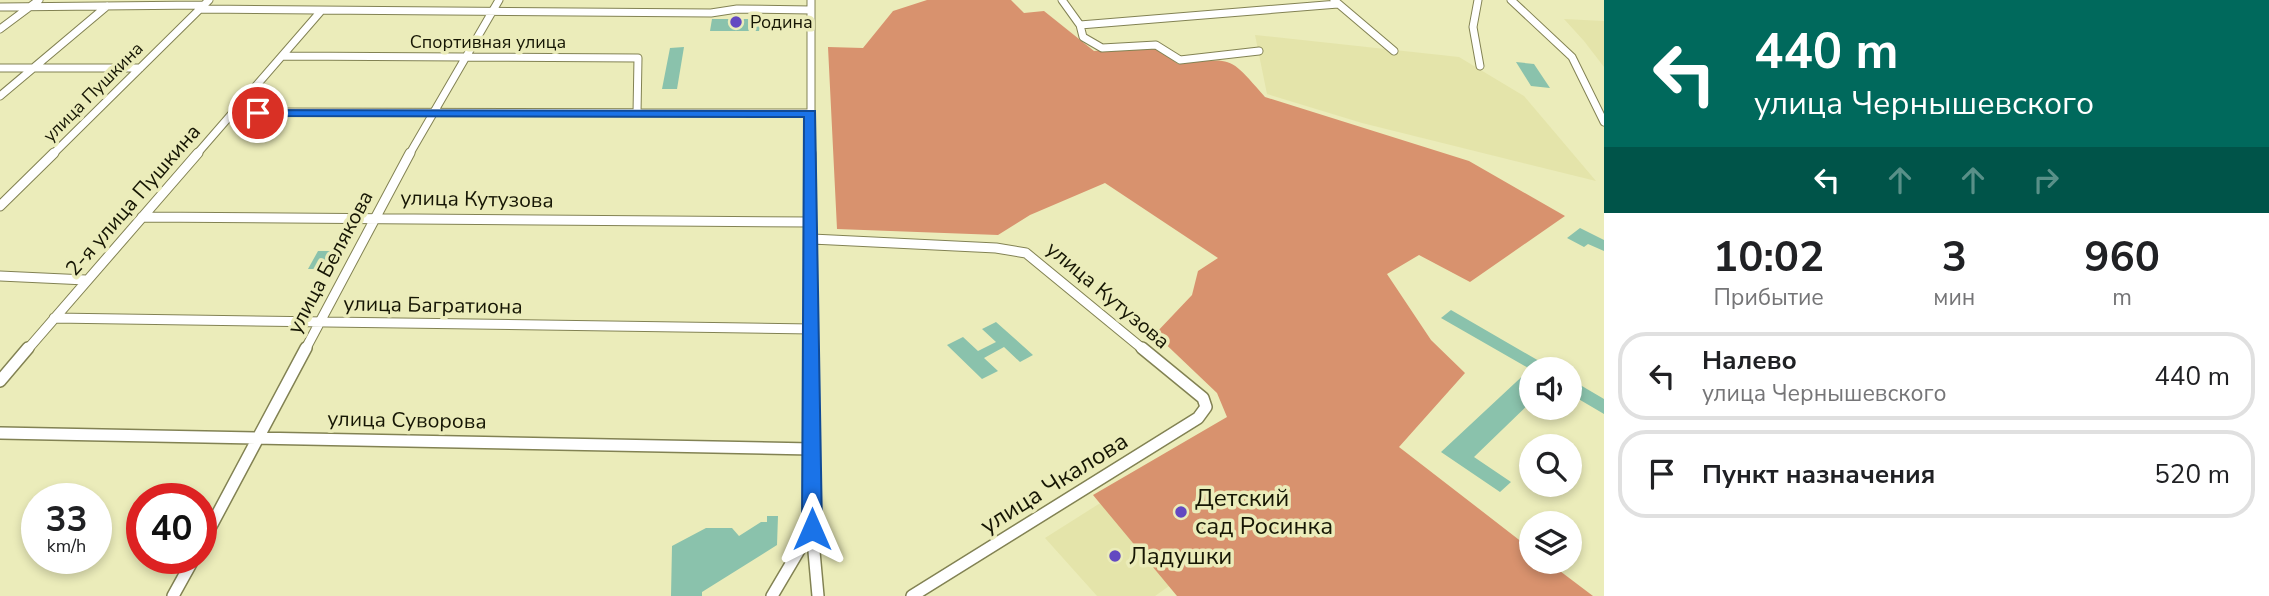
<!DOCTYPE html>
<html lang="ru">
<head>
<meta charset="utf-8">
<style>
	body { margin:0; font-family:"Nunito Sans",sans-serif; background:#f2f2f2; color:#202124; height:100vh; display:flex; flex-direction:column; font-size:26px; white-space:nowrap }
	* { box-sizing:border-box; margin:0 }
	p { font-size:23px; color:#757577 }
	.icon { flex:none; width:38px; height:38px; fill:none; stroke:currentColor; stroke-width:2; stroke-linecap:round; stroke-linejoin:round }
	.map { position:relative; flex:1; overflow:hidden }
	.sheet { display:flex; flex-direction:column; background:#fff; width:665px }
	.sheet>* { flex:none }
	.hud { background:#00695c; color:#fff; overflow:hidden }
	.tools { position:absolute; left:1519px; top:357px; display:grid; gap:14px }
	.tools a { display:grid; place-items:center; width:63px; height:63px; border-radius:50%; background:#fff; box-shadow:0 4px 10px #0003; font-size:35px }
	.speed { position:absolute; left:21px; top:483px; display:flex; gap:14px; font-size:35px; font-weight:700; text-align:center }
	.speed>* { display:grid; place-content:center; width:91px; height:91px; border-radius:50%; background:#fff; box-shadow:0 4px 10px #0003; line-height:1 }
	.speed small { font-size:18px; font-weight:400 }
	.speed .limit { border:10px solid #d22; background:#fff; color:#111 }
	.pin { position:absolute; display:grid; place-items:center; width:60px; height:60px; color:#fff; margin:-30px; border:4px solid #fff; border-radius:50%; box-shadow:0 2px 7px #0007 }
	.me { position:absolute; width:77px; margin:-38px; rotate:0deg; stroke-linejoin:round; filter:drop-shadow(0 0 5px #0008) }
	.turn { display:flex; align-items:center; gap:24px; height:147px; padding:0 35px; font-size:32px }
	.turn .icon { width:91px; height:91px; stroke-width:2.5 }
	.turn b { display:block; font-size:49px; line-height:60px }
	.lanes { display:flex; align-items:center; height:66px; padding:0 35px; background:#0003; justify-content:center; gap:35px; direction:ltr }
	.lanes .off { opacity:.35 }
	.eta { display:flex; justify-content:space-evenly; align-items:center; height:119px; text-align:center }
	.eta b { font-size:42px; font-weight:700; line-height:49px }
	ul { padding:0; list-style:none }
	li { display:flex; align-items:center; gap:21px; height:88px; margin:0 14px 10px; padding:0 21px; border:4px solid #e0e0e0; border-radius:28px }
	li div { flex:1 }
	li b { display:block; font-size:26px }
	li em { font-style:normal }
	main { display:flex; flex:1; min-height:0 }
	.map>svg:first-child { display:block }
</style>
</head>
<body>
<main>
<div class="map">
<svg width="1604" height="596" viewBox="0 0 1604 596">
	<rect width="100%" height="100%" fill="#ebecba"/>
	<path fill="#e4e4aa" d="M1564 19 1604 21V67L1584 41Z
		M1255 35 1459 57 1524 96 1596 181 1362 123 1267 94Z
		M1173 457 1251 528 1155 596H1097L1045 538Z"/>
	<path fill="#d8926e" d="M927 0H1011L1024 13 1044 11 1094 51 1155 47 1178 64C1234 58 1228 55 1265 97L1469 161 1565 216 1470 282 1419 255 1387 274 1431 340 1465 373 1399 447 1531 549V562H1548L1593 596H1177L1093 495 1227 417 1217 393 1155 334 1192 295 1198 271 1218 258 1105 183 1030 215 998 235 837 229 828 47 863 48 893 11Z"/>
	<path fill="#8ac2ac" d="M712 19H761L759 31H710Z
		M684 47 677 89H662L670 48Z
		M1516 62 1534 64 1550 88 1531 86Z
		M1580 228 1604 240V251L1588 244 1584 247 1567 238Z
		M318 251H336L326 269H308Z
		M1451 310 1553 369H1531V402L1474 457 1511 482 1500 492 1441 452 1530 369 1441 318Z
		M996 322 1033 355 1020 362 1004 347 984 358 998 371 982 379 947 345 963 337 978 351 996 342 982 329Z
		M1570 379 1604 399V414L1570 394Z
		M767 516H778L777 545 702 592V596H671L672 546 706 528H732L739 536 761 522H767Z"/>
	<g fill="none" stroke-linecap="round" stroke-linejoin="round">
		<g stroke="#828253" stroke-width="9">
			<path id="minor-far2" d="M811 0V155
				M1062 0 1080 25 1083 37 1102 48 1156 45 1180 60 1259 51
				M1334 0 1394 51
				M1478 0 1473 27 1480 66
				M1511 0 1572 57 1604 122
				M0 7 203 5
				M200 9 711 13 737 9 811 10
				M1080 25 1338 4
				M0 29 39 0
				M283 56 638 58 637 113
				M0 68H140
				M0 96 107 6
				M233 112 811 113
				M52 155 209 0
				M196 155 321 11
				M409 155 499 0"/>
		</g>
		<g stroke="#828253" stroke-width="11">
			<path id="minor-far1" d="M811 153 812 350
				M0 206 54 153
				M142 217 811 222
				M812 239 996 248 1026 253 1144 350
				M0 276 86 280
				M54 318 812 329
				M27 350 198 153
				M305 350 410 153"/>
		</g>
		<g stroke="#828253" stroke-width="14">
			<path id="minor" d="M812 348V529L818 596
				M0 381 28 348
				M0 433 812 449
				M201 545 306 348
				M173 596 194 558
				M772 596 811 530
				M912 596 1198 418 1206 407 1203 398 1142 348"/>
		</g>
		<use href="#minor-far2" stroke="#fff" stroke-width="7"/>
		<use href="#minor-far1" stroke="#fff" stroke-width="9"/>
		<use href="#minor" stroke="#fff" stroke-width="11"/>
	</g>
	<path fill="#1a73e8" stroke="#114b97" stroke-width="2" d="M254 110 815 111 822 529 819 536 812 538 805 536 802 529 804 117 258 116 252 113Z"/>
	<g fill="#6349c1" stroke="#ebecba" stroke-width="2.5">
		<circle cx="736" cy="22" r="7"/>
		<circle cx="1181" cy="512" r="7"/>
		<circle cx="1115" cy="556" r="7"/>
	</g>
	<g text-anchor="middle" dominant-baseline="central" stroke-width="7" stroke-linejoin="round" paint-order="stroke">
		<g font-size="18" fill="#161604" stroke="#ebecba" text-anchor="start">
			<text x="750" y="22">Родина</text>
		</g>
		<g font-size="18" fill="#161604" stroke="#ebecba">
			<text x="488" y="42">Спортивная улица</text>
			<text transform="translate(93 92) rotate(-45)">улица Пушкина</text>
		</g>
		<g font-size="21" fill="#161604" stroke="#ebecba">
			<text transform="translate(477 199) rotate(1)">улица Кутузова</text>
			<text transform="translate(133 200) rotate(-49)">2-я улица Пушкина</text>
			<text transform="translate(330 262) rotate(-62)">улица Белякова</text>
			<text transform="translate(1108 295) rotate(40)">улица Кутузова</text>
			<text transform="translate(433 305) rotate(1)">улица Багратиона</text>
			<text transform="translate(407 420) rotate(1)">улица Суворова</text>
		</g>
		<g font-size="24" fill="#161604" stroke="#ebecba">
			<text transform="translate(1054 483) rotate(-32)">улица Чкалова</text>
		</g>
		<g font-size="24" fill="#161604" stroke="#ebecba" text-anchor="start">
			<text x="1195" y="498">Детский<tspan x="1195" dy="28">сад Росинка</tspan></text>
			<text x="1129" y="556">Ладушки</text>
		</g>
	</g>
</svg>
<div class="tools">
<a><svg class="icon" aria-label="sound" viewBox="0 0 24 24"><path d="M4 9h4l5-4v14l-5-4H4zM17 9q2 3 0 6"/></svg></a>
<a><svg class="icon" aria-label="search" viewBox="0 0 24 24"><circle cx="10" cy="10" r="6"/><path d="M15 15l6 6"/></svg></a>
<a><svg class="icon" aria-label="layers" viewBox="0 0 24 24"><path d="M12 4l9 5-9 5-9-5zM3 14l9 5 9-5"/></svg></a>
</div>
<div class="speed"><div>33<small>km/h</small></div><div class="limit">40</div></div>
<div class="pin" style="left:258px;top:113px;background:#d93025"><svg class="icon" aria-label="arrive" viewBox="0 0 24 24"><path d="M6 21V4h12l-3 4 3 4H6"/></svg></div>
<svg class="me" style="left:812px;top:529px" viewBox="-20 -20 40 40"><path d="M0-17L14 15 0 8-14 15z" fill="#1a73e8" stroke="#fff" stroke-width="4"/></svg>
</div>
<section class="sheet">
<div class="hud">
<div class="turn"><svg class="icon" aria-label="left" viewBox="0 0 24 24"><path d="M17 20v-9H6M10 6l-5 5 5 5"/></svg><div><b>440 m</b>улица Чернышевского</div></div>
<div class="lanes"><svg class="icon" aria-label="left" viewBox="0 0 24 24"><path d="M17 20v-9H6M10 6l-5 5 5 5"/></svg><svg class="icon off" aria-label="ahead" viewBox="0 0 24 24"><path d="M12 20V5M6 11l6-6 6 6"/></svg><svg class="icon off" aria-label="ahead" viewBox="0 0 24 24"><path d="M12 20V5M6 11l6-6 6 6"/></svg><svg class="icon off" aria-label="right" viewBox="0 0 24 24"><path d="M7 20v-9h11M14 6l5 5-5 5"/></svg></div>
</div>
<div class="eta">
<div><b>10:02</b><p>Прибытие</p></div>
<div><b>3</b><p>мин</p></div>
<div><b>960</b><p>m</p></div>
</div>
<ul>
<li><svg class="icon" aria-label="left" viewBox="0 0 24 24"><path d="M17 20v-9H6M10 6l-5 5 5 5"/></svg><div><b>Налево</b><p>улица Чернышевского</p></div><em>440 m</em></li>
<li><svg class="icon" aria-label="arrive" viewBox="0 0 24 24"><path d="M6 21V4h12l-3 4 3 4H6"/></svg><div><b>Пункт назначения</b></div><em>520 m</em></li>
</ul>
</section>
</main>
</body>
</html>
